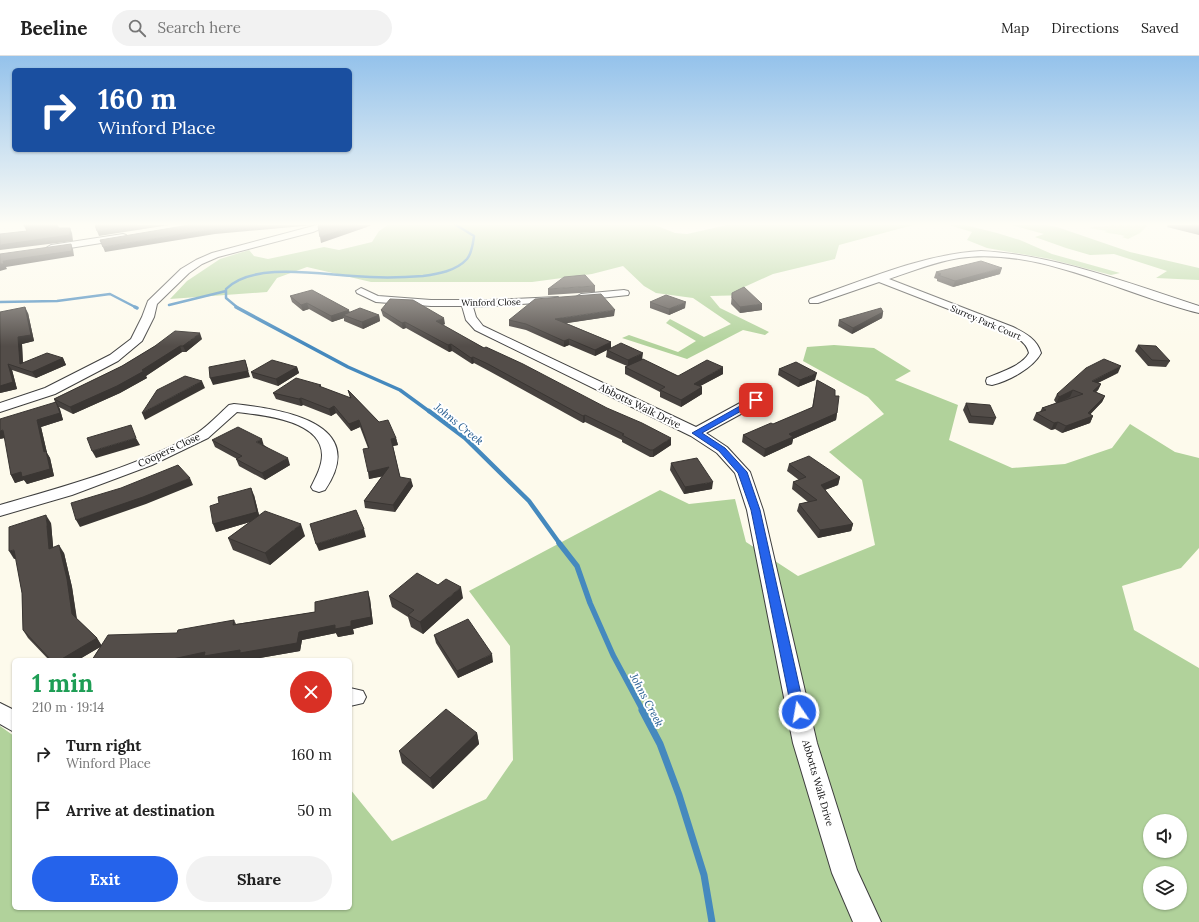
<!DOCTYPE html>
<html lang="en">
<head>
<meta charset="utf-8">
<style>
	body { margin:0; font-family:Lora,serif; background:#f2f2f2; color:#222; height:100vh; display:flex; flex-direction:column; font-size:15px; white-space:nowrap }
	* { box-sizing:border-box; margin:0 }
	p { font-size:13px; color:#767676 }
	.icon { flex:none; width:22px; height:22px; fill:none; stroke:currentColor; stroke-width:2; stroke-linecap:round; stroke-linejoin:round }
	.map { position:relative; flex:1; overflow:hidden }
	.panel { position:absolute; left:12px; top:602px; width:340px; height:252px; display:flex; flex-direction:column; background:#fff; border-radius:6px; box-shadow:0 1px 3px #0004 }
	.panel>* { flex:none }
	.top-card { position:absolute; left:12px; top:12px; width:340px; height:84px; border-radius:6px; box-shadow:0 1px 3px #0004; background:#1a4fa0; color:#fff; overflow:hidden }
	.tools { position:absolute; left:1143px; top:758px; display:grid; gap:8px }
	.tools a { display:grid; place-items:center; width:44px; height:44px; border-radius:50%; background:#fff; box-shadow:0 1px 3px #0004; font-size:20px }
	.pin { position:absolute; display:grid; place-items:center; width:34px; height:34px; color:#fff; margin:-17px; border-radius:8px; box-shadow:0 2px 6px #0006 }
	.me { position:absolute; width:44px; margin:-22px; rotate:348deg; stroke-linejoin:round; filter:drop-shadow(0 0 3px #0008) }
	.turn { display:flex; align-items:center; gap:14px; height:84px; padding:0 20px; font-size:18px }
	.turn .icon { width:52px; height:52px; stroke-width:2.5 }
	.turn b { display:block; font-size:28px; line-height:34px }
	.round { display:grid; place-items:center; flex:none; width:42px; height:42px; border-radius:21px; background:#f2f2f2 }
	.overview { display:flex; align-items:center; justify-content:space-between; height:68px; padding:0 20px }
	h1 { font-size:24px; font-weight:700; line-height:30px; color:#1e9e55 }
	.cta { display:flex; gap:8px; margin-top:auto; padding:8px 20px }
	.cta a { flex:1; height:46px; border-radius:24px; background:#2563eb; color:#fff; font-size:16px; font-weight:700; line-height:46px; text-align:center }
	.cta a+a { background:#f2f2f2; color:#222 }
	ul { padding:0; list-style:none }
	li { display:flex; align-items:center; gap:12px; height:56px; padding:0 20px }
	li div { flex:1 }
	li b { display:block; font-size:15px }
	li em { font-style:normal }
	header { display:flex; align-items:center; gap:24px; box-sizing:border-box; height:56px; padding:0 20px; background:#fff; border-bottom:1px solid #e0e0e0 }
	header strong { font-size:19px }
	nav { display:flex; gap:22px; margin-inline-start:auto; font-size:14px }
	.search { width:280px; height:36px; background:#f2f2f2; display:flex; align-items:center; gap:10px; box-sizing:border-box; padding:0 14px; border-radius:22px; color:#767676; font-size:15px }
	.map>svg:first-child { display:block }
</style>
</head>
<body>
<header>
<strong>Beeline</strong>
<div class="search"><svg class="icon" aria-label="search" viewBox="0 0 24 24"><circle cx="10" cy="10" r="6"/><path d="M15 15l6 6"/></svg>Search here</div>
<nav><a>Map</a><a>Directions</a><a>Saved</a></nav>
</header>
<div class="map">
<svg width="1199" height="866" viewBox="0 0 1199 866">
	<rect width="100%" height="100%" fill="#fdfaec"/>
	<path fill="#cde3b9" d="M1110 169H1148L1140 177 1128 183 1122 181 1125 180C1118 178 1112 178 1104 176L1107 175 1089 172C1097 169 1102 172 1110 169Z"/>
	<path fill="#b1d29b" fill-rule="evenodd" d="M388 169H655L675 177 687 178 727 169H913L839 189 835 203 773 218 742 232 749 239 710 240 720 252 769 276 765 279 743 274 687 303 622 282 629 279 678 296 696 285 666 267 670 263 704 281 731 268 693 242 656 237 644 230 623 210 592 218 532 226H371L307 211 277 222 267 236 170 243 187 225 220 203 249 194 254 200 268 203 324 191 339 194 372 186 379 175Z
		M949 169H965L997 177 1020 184 1052 198 1120 217 1111 219 1050 203 987 192 967 184 972 176Z
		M1011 169H1046L1057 171 1130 196 1199 212V224L1156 222 1167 215 1114 198 1090 199 1066 192 1035 181 1044 178Z
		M834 289 874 292 911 315 895 324 958 349 949 384 1012 412 1065 408 1112 392 1130 368 1175 396 1199 402V492L1181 512 1122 530 1134 574 1199 612V866H0V670L14 680V852H350V733L392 785 486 743 513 704 510 590 469 535 660 434 689 448 735 443 746 486 798 520 875 489 862 424 829 396 884 358 868 341 803 305 807 291ZM1150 765H1180V795H1150ZM1150 817H1180V847H1150Z"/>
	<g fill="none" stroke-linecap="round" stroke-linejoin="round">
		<path stroke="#4589be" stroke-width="2.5" d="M0 246 57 245 110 238 137 252
			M169 249 226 235
			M238 252 226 242V233C252 206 319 218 353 220 376 222 399 222 423 220 438 218 456 215 467 203 472 197 473 187 474 180L456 169"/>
		<path stroke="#4589be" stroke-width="3.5" d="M135 251 137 252
			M236 251 348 311 400 334 430 356"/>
		<path stroke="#4589be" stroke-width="4.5" d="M429 355 465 382 529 445 560 488"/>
		<path stroke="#4589be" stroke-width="5.5" d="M559 487 577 510 590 547 613 599 643 655"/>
		<path stroke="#4589be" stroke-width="7" d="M642 654 660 688 679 739 704 819 712 866"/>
		<g stroke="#3e3e3e" stroke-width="2">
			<path id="street" d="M317 169H329L313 176 218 201 202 208 189 217 157 248 154 261 142 285 118 305 55 338 0 356V347L45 332 110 299 131 283 142 261 148 245 181 213 196 204 212 197Z
				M123 178 126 179 127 181 126 183 51 195 46 192 51 189Z
				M981 195C1056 199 1128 227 1199 250V257C1124 239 1037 190 959 202 935 206 912 215 889 223L1013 271C1025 277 1037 283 1041 297 1033 312 1009 325 992 329L987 328 986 325 987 322C1001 316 1022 310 1029 297 1026 285 1015 281 1005 275L879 226 818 247H810L809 245 810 243C865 224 924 198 981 195Z
				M361 232 378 240 431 244H489L558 241 559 243 558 245 554 246 473 251 476 261 483 270 696 371 751 341H761L763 344 761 347 706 377 727 391 750 416 763 454 817 687 857 814 881 866H853L832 817 793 687 747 454 735 417 717 397 691 380 475 274 466 264 462 250H431L376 246 357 237 356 235Z
				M624 234 628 235 629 237 628 239 581 244 576 241 581 238Z
				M234 348C280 353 371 366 325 434L319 436 313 434 311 431C316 421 322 410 322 399 322 364 262 359 237 356L208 382 152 409 72 439 0 460V449C66 430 136 411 197 377 208 370 219 358 229 349Z
				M350 632 363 635 366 641 363 647 350 650Z
				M0 647 14 654V676L0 668Z"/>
		</g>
		<use href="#street" fill="#fff" fill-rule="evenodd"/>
	</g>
	<path fill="#47423f" d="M1168 169H1199V179L1167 171Z
		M936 216 1000 218 953 231 937 225V223L934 222Z
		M595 230V236L548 239V233Z
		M732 237 762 254 740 257 731 248Z
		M290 240 350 256 379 259 380 265 363 273 344 265V262L332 266 309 253 303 255 292 246Z
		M650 246 685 252 669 259 650 252Z
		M381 254 445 268 443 269 484 292 671 389 653 401H650L622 386V384L585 366 583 367 489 315 474 307 472 308 452 295 449 296 406 272 403 273 383 260Z
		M0 256 28 257 34 285 22 288 23 307 63 302 66 309 36 322 12 314 17 333 0 337Z
		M883 256 882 262 852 278 838 270 839 264Z
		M614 260 566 267 611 286V292L642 303 678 320 723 318 700 330 702 331V338L681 351 660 341V336L625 318V311L627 310 606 301 607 294 595 300 569 289 564 291 526 274 509 270V264Z
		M202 283 186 296H182L146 320 147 322 120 337 73 358 59 351 63 364 41 371 47 397 50 402 54 420 27 428 24 424 15 427 11 419 5 382 0 383 55 346 54 343 122 310 155 290Z
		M1138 289 1170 305 1166 311 1148 310 1135 295Z
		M297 311 299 317 278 330 253 322 251 316Z
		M779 313 815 324 798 331 778 319Z
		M1118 317 1098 327 1101 328 1098 334 1096 336 1105 340 1102 346 1090 358 1093 360 1090 367 1062 377 1055 373 1051 374 1033 364 1036 357 1040 356 1042 352 1056 347 1054 344 1057 338Z
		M817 324 835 340 837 357 836 364 793 383 792 388 764 401 742 386 743 379 773 368 812 352Z
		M321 329V331L350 342 348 334 379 366 396 382 398 389 393 390 400 421 413 430 395 456 365 452 364 445 382 420 369 423 368 392 360 371 351 375 336 357 331 360 303 349 301 350 276 343 273 337Z
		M966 347 996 362 993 369 969 367 963 354Z
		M212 384 264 389 290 409 265 424 239 410 236 403H237L215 391Z
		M671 407 712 433 684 438 670 414Z
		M789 408 840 421 838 429 825 434 853 468 851 475 818 482 797 455 799 448 808 446 792 433 793 426 799 424 787 415Z
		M254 439 259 459 305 480 270 509 233 494 228 482 250 466 216 476Z
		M51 467 53 491 64 497 72 531 77 563 97 582 101 589 177 577 234 564 236 568 315 556 370 543 373 568 353 573 354 578 338 581 336 577 302 584 300 595 248 604H243L242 602 230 604H92L100 591 78 604H49L28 582 23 574 22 537 16 503H14Z
		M389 540 463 542 423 578 411 571 408 561 392 551Z
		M434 579 493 606 458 622 436 587Z
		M477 677 479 688 433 733 402 707 399 695Z"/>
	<path fill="#3a3633" d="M137 169H169L99 180 97 175Z
		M258 169H314L215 178 105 196 103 191 214 173Z
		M358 169H371L367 171 321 187 320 181Z
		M70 172 72 177 73 185 0 194V189Z
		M71 188 73 193 74 200 6 211 7 213 0 215V208L3 205Z
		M1002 212 1000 218 953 231 955 225Z
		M686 246 685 252 669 259V253Z
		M307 247 309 253 303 255 301 249Z
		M762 248V254L740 257V251Z
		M25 251 28 257 34 285 22 288 23 313 20 308 18 281Z
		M349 254 351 260 343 259 344 262 332 266 331 260Z
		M615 254 614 260 555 269V263Z
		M883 256 882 262 852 278 853 272Z
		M379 259 380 265 363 273 362 266Z
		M444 262 445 268 436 271V265Z
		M405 266 406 272 403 273 402 267Z
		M200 277 202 283 186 296 183 290Z
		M569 283V289L564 291V285Z
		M611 286V292L595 300V294Z
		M451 288 452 295 449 296 448 289Z
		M180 290 182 296 146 320 147 322 120 337 73 358 70 351 142 314Z
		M643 297 642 304 628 311V304Z
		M473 301 474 307 472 308 471 302Z
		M63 302 66 309 36 322 32 316Z
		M245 304 250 321 213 329 210 322Z
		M8 308 12 314 17 333 0 337V330Z
		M1121 310 1118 317 1089 331 1092 325Z
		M297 311 299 317 278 330 276 323Z
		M723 311V318L693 334 694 328Z
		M817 317 815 324 798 331 800 324Z
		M202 325 205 332 145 364 142 357Z
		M1101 328 1098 334 1090 342 1093 335Z
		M702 331V338L681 351V344Z
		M1073 334 1070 341 1056 348 1059 341Z
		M1105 340 1102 346 1086 363 1093 360 1090 367 1062 377 1066 370 1088 357Z
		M301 342 303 349 301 350 299 343Z
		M56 346 60 353 63 364 41 371 47 397 50 402 54 420 27 428 24 424 15 427 11 419 21 416 44 396 37 364Z
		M334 350 336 357 331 360 329 353Z
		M837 357 836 364 793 383 792 388 764 401 765 393 789 378Z
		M585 359V366L583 367V360Z
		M359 364 360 371 351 375 349 368Z
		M1058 366 1055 373 1051 374 1054 367Z
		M3 374 7 381 0 383V375Z
		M136 382 140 389 96 402 92 395Z
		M396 382 398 389 393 390 391 383Z
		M671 382V389L653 401V394Z
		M262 383 264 390 256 386Z
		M288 402 290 409 265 424 262 417Z
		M389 411 390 419 369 423 368 416Z
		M840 421 838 429 819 436 821 429Z
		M190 422 193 429 146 448 80 471 76 464Z
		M411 423 413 430 395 456 393 449Z
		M713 426 712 433 684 438 685 431Z
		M251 432 254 439 260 463 216 476 213 468Z
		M46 459 51 467 54 500 49 493Z
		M301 468 305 480 270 509 265 497Z
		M853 468 851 475 818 482 820 474Z
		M364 473 366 481 319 495 316 488Z
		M59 489 64 497 72 531 77 566 72 558Z
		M14 494 20 501 14 503 9 495Z
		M461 531 463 542 423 578 420 566Z
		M368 535 370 543 373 568 353 573 354 578 338 581 336 577 302 584 300 595 248 604H243L242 602 230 604H168L351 565Z
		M97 582 102 590 78 604H60Z
		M492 598 493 606 458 622 457 615Z
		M477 677 479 688 433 733 430 722Z"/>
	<path fill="#534d49" stroke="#3a3633" d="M24 169H57L59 172H70V179L0 189V178L27 175Z
		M95 169H137L97 175Z
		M189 169H258L214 173 103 191 100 184Z
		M320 169H358L320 181 318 170Z
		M1192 169H1199V170Z
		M71 188 72 195 3 205 4 208H0V198Z
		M981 205 1002 212 955 225 938 219 941 218 936 216Z
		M585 219 595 230 548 233 564 221Z
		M744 231 762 248 740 251 732 242V237Z
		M312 234 349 254 331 260 307 247 301 249 290 240Z
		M601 238 615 254 555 263 611 286 595 294 569 283 564 285 526 268 509 264 535 243Z
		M666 239 686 246 669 253 650 246Z
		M390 243 413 244 444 262 436 265 484 292 486 291 523 308 607 352 642 367 671 382 653 394H650L622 379 624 378 585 359 583 360 488 308 473 301 471 302 451 288 448 289 405 266 402 267 381 254Z
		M25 251 31 279 18 281 20 308 47 297 63 302 32 316 8 308 13 326 0 330V256Z
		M360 252 379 259 362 266 343 259Z
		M881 252 883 256 853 272 839 264Z
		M175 275 200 277 183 290H180L142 314 144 315 117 330 70 351 54 343 122 310 155 290Z
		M621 287 643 297 628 304 607 294Z
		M1138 289 1156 290 1170 305 1152 304Z
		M643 303 678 320 707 304 723 311 694 328 702 331 681 344 660 334 665 331 625 311Z
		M1104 303 1121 310 1092 325 1101 328 1093 335 1105 340 1088 357 1093 360 1066 370 1058 366 1054 367 1036 357 1046 354 1042 352 1083 338 1073 334 1059 341 1057 338 1086 312Z
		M245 304 248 315 210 322 209 311Z
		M272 304 297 311 276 323 251 316Z
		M796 306 817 317 800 324 779 313Z
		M185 320 202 325 142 357 157 334Z
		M296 322 321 329 319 330 351 342 348 334 379 366 388 364 396 382 391 383 400 421 411 423 393 449 364 445 389 411 368 416 363 393 369 392 359 364 349 368 334 350 329 353 301 342 299 343 273 337Z
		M817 324 835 334V340H839L837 357 789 378 793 381 765 393 743 379 771 367 773 368 813 351Z
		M56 346 60 357 37 364 44 396 46 395 50 413 22 421 21 416 11 419 3 374 0 375V363Z
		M966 347 990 349 996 362 971 360Z
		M131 369 136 382 92 395 87 382Z
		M238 371 262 383 256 386 288 402 262 417 236 403 242 400 212 384Z
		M809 400 840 421 821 429 853 468 820 474 799 448 817 444 793 426 806 421 789 408Z
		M697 402 713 426 685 431 671 407Z
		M178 409 190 422 143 441 76 464 71 447 121 432Z
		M251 432 257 456 213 468 210 450 219 447 218 441Z
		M356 454 364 473 316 488 310 468Z
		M265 455 301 468 265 497 228 482Z
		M46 459 49 493 59 489 67 523 72 558 97 582 60 604H51L23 574 22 537 14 494 9 495V471Z
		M417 517 438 529 446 523 461 531 420 566 408 559 414 554 389 540Z
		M368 535 371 561 351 565V570L335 573V569L299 576 297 587 240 597V594L204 600 205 596 168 604H92L108 579 177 577 178 574 234 564 233 569 315 556V546Z
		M468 563 492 598 457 615 434 579Z
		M446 653 477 677 430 722 399 695Z"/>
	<linearGradient id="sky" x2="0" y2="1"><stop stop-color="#94c2eb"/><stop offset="0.58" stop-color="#fefdf6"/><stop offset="1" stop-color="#fefdf6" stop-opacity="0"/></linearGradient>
	<rect width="1199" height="290" fill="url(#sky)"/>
	<path fill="#2563eb" stroke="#184099" d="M756 341 760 344 759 345 702 377 725 392 747 416 760 454 805 656 803 660 799 661 794 660 792 656 751 454 738 417 719 395 692 377Z"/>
	<g text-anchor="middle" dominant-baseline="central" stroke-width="4" stroke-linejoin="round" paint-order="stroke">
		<g font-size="9" fill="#0b0b0b" stroke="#fff">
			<text transform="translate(491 246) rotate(-1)">Winford Close</text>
			<text transform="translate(986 266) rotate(23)">Surrey Park Court</text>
		</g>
		<g font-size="10" fill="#0b0b0b" stroke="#fff">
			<text transform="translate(640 350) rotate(26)">Abbotts Walk Drive</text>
			<text transform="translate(169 394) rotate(-25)">Coopers Close</text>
			<text transform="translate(818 727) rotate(74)">Abbotts Walk Drive</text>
		</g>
		<g font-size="11" font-style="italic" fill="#235b8f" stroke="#fff">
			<text transform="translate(459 368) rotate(39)">Johns Creek</text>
			<text transform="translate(647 644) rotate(62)">Johns Creek</text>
		</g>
	</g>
</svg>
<div class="tools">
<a><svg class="icon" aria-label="sound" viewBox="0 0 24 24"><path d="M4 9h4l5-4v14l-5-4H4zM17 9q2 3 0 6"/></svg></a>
<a><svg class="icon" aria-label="layers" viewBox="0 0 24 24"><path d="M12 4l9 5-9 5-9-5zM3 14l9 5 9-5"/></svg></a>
</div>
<div class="pin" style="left:756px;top:344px;background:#d93025"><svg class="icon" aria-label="arrive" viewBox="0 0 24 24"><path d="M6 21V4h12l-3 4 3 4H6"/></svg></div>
<svg class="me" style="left:799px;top:656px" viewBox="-20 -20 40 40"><circle r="17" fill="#2563eb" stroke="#fff" stroke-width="3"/><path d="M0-11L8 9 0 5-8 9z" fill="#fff"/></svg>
<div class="top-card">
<div class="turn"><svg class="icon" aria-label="right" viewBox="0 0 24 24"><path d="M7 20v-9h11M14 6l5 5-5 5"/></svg><div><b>160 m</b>Winford Place</div></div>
</div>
<section class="panel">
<div class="overview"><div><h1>1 min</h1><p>210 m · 19:14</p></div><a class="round" style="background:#d93025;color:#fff"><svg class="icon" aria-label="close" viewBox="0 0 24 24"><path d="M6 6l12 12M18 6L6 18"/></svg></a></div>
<ul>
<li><svg class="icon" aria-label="right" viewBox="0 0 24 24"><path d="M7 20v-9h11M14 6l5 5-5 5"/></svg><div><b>Turn right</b><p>Winford Place</p></div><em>160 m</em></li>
<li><svg class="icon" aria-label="arrive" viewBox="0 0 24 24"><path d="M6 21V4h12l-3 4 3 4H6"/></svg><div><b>Arrive at destination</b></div><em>50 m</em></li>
</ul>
<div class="cta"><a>Exit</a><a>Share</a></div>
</section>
</div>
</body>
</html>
